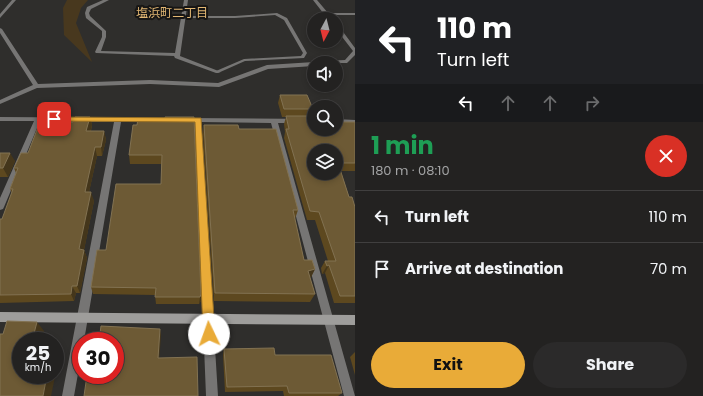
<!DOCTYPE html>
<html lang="en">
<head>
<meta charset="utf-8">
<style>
	body { margin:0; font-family:Poppins,"Noto Sans JP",sans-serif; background:#2b2a2a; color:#f1f3f6; height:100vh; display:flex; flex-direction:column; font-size:15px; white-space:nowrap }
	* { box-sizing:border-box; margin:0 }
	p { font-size:13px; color:#a3a4a5 }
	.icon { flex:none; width:22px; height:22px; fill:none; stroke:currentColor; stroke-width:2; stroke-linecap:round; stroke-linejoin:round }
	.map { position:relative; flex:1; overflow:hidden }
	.drawer { display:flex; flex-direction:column; background:#232221; width:348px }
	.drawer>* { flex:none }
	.banner { background:#202124; color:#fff; overflow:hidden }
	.needle { width:26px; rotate:187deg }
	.tools { position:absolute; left:307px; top:12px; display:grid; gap:8px }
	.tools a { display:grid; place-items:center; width:36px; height:36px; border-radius:50%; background:#232221; box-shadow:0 2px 6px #0003,0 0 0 1px #403f3f; font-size:20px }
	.speed { position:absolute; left:12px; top:332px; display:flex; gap:8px; font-size:20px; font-weight:700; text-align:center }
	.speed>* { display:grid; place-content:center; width:52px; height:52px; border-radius:50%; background:#232221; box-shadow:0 2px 6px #0003,0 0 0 1px #403f3f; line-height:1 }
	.speed small { font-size:10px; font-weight:400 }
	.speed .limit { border:6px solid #d22; background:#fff; color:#111 }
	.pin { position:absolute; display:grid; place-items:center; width:34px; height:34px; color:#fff; margin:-17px; border-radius:8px; box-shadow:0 2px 6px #0006 }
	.me { position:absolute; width:44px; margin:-22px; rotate:357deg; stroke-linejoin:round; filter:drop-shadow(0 0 3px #0008) }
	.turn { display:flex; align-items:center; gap:14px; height:84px; padding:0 16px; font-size:18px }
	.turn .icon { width:52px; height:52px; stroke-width:2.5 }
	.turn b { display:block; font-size:28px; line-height:34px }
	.lanes { display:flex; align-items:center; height:38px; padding:0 16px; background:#0003; justify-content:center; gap:20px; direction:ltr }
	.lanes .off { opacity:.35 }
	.round { display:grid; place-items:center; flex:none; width:42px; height:42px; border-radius:21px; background:#2b2a2a }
	.summary { display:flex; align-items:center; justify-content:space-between; height:68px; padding:0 16px }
	h1 { font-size:24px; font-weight:700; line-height:30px; color:#1e9e55 }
	.button { display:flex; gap:8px; margin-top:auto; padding:8px 16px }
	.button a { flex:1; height:46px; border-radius:24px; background:#e9ab38; color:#111; font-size:16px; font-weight:700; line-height:46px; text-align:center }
	.button a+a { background:#2b2a2a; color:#f1f3f6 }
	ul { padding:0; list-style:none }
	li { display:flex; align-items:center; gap:12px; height:52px; padding:0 16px; border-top:1px solid #403f3f }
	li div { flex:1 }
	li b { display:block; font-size:15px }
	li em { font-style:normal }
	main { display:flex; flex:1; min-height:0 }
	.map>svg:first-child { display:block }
</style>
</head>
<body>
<main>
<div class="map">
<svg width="355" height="396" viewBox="0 0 355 396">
	<rect width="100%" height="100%" fill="#2f2e2c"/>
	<path fill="#48381e" d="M67 0H88L81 8 76 23 92 62 64 35 63 8Z"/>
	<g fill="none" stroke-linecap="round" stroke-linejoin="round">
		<path fill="#767574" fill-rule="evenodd" d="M277 13 287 18 307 53 304 58 245 61 218 73H216V71L244 59 301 56 303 53 284 20 275 15 235 18H183L181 17 183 16H235Z"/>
		<path fill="#767574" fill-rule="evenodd" d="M12 0H16L0 18V14Z
			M103 0H109L91 9 89 13 90 16 106 31V37L101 51 175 53 184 0H188L180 56 221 72 216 73 175 58 174 56 96 53 95 52 102 37V31L86 18 85 13 87 7Z
			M313 0H317L328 13H355V15H330L331 18H327Z
			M336 25H338L355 48V55L347 63H321L324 61 345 60 353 51 336 29Z
			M0 28 2 29 38 84 150 80 218 83 267 65 314 62 316 63H314V66L268 69 219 87 150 84 37 88 0 104V100L33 85 0 33Z
			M0 117 147 118 150 120 147 122H121L84 341H81V357L74 396H62L114 122 40 121 4 207 3 209 0 210V198L34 121H0Z
			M185 118 314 119V123H278L355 396H344L271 123 201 122 218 396H206L195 122 183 121V119Z
			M336 119 355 120V124L336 123Z"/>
		<path fill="#9e9d9b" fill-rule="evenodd" d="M0 312 355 315V325L0 322Z"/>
	</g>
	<path fill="#5d481f" d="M280 95 313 109 311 116 314 129 355 122V171H341L349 197 355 207V303H334L325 273 322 274 321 268 325 261H328L315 220H307L284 138 285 132 284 124 286 117H282L278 103Z
		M90 117 92 125 91 131H104L106 140 102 156H97L89 192 94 201 84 250 87 258 80 293H76L74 301 0 303V219H2L12 193 10 189 16 173 14 168 28 153 73 122Z
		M165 120 201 294V301L199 304H156L155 295 93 294 91 287 161 184V164H130L129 155 137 125Z
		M204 125 239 129 298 210 295 219 304 260 315 269 311 277H310L315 294 310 302 214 301 203 134Z
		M0 153 15 161 8 177H0Z
		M224 349 275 355 342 393 338 396H284L283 391 225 392 223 355Z
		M355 352V375L350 357Z"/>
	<path fill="#44361b" d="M90 117 92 125 88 140 86 131Z
		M104 131 106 140 102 156 101 147Z
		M95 147 97 156 87 201 85 192Z
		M10 153 15 161 8 177 3 168Z
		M91 192 94 201 84 250 87 258 80 293 77 286 79 249Z
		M329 265 325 273 322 274 327 266Z
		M315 269 311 277 304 279 308 271Z
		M72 286 76 293 74 301 71 294Z
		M201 294V301L199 304 200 297Z
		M37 322 44 331 41 341H32Z
		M160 329 161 335 159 363 158 358Z
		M55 371 56 372 51 396H43L47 375H55Z"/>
	<path fill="#6d5a35" stroke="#827252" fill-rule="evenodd" d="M280 95H307L313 109H284Z
		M286 116H314V129H336V122H355V163H338L349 197H352L355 207V296H340L329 265 327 266 325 261H336L319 212 310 211 286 129H289ZM314 151H336V173H314Z
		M75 117H90L86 131H104L101 147H95L85 192H91L79 249 84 250 77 286H72L71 294 0 295V219H2L13 189H10L18 168H14L21 153H28L40 122H73Z
		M165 117H194L201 294 200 297H155L156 288 91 287 97 250H106L116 184H161L162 155H129L133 125H137L138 119 165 120Z
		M204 125H238L239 129H276L298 210H293L304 260H312L315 269 308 271 315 294 215 293Z
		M0 153H10L3 168H0Z
		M7 321 37 322 32 341H21V375H47L43 396H0V334H3Z
		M101 326 160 329 158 358 197 357 198 396H84L87 375H115V341H99Z
		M274 348 275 355H331L342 393H289L287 386 227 387 224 349Z"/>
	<path fill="#e9ab38" stroke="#976f24" d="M51 117 201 118 215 334 213 338 209 340 204 338 203 334 195 122 54 121H51Z"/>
	<g text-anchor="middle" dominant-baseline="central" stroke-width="4" stroke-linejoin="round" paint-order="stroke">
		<g font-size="12" fill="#e2b773" stroke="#171615">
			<text x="172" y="12">塩浜町二丁目</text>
		</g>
	</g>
</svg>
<div class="tools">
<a><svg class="needle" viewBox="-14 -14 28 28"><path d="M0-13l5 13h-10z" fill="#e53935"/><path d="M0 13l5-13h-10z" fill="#a3a4a5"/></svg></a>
<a><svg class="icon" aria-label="sound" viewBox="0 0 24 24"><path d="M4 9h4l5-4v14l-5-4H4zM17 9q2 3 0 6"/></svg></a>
<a><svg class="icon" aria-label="search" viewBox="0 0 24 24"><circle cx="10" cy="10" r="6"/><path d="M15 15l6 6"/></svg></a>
<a><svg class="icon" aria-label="layers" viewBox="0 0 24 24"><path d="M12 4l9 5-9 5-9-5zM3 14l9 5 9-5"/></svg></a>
</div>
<div class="speed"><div>25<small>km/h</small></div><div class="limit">30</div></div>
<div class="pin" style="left:54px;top:119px;background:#d93025"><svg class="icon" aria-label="arrive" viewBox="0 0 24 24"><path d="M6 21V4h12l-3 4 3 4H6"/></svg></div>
<svg class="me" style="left:209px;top:334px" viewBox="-20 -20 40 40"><circle r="19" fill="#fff"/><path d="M0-13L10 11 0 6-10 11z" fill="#e9ab38"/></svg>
</div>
<section class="drawer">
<div class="banner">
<div class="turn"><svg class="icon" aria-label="left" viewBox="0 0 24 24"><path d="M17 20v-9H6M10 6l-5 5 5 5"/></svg><div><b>110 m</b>Turn left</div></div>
<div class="lanes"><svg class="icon" aria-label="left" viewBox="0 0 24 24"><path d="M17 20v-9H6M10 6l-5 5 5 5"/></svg><svg class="icon off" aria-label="ahead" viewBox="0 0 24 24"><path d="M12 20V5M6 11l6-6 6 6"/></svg><svg class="icon off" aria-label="ahead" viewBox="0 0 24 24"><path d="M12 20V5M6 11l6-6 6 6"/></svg><svg class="icon off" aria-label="right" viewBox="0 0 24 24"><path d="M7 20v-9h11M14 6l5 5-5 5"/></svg></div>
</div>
<div class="summary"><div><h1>1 min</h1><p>180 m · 08:10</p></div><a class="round" style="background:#d93025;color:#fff"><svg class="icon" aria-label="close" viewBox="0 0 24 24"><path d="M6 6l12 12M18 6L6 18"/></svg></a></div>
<ul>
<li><svg class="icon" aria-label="left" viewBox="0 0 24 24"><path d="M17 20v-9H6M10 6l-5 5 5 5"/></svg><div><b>Turn left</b></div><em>110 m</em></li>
<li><svg class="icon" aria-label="arrive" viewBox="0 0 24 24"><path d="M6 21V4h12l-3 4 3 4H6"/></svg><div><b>Arrive at destination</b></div><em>70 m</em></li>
</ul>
<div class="button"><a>Exit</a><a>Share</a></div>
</section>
</main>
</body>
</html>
